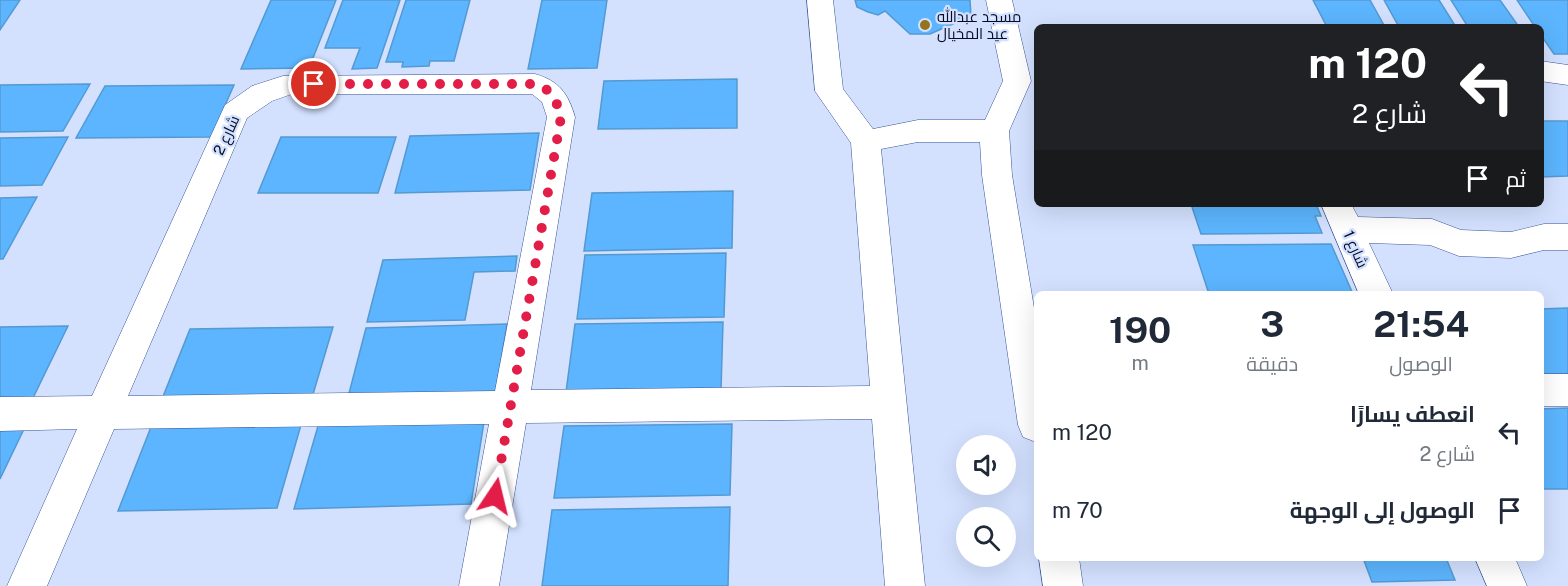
<!DOCTYPE html>
<html lang="ar">
<head>
<meta charset="utf-8">
<style>
	body { margin:0; font-family:"Public Sans",Cairo,sans-serif; background:#f2f2f3; color:#1f2937; direction:rtl; height:100vh; display:flex; flex-direction:column; font-size:22px; white-space:nowrap }
	* { box-sizing:border-box; margin:0 }
	p { font-size:20px; color:#747a83 }
	.icon { flex:none; width:33px; height:33px; fill:none; stroke:currentColor; stroke-width:2; stroke-linecap:round; stroke-linejoin:round }
	.map { position:relative; flex:1; overflow:hidden; direction:ltr }
	.sheet { position:absolute; left:1034px; top:291px; width:510px; height:270px; display:flex; flex-direction:column; background:#fff; border-radius:9px; box-shadow:0 6px 24px #0002; direction:rtl }
	.sheet>* { flex:none }
	.top-card { position:absolute; left:1034px; top:24px; width:510px; height:183px; border-radius:9px; box-shadow:0 6px 24px #0002; direction:rtl; background:#202124; color:#fff; overflow:hidden }
	.buttons { position:absolute; left:956px; top:435px; display:grid; gap:12px }
	.buttons a { display:grid; place-items:center; width:60px; height:60px; border-radius:50%; background:#fff; box-shadow:0 6px 24px #0002; font-size:30px }
	.pin { position:absolute; display:grid; place-items:center; width:51px; height:51px; color:#fff; margin:-26px; border:3px solid #fff; border-radius:50%; box-shadow:0 2px 6px #0007 }
	.me { position:absolute; width:66px; margin:-33px; rotate:10deg; stroke-linejoin:round; filter:drop-shadow(0 0 4px #0008) }
	.turn { display:flex; align-items:center; gap:21px; height:126px; padding:0 18px; font-size:27px }
	.turn .icon { width:78px; height:78px; stroke-width:2.5 }
	.turn b { display:block; font-size:42px; line-height:51px }
	.then { display:flex; align-items:center; height:57px; padding:0 18px; background:#0003; gap:12px; font-size:22px }
	.eta { display:flex; justify-content:space-evenly; align-items:center; height:102px; text-align:center }
	.eta b { font-size:36px; font-weight:700; line-height:42px }
	ul { padding:0; list-style:none }
	li { display:flex; align-items:center; gap:18px; height:78px; padding:0 18px }
	li div { flex:1 }
	li b { display:block; font-size:22px }
	li em { font-style:normal }
	.map>svg:first-child { display:block }
</style>
</head>
<body>
<div class="map">
<svg width="1568" height="586" viewBox="0 0 1568 586">
	<rect width="100%" height="100%" fill="#d3e1ff"/>
	<path fill="#5cb5fe" stroke="#5499d1" stroke-width="1.5" d="M0 0H20L0 30Z
		M271 0H336L309 68 241 69Z
		M343 0H400L377 68 352 69 360 48H325Z
		M406 0H470L454 61H430L429 66 402 67 403 62H386Z
		M542 0H607L597 68 528 69Z
		M855 0H970L971 16 930 34H910L885 11 878 15 868 12 857 7Z
		M1313 0H1370L1385 27H1327Z
		M1384 0H1439L1456 27H1399Z
		M1451 0H1500L1519 27H1468Z
		M1517 0H1568V54H1554L1540 34V27H1535Z
		M737 79V128L598 129 604 81Z
		M90 84 63 131 0 132V85Z
		M234 85 211 137 76 138 105 86Z
		M1540 121H1568V176L1540 177Z
		M539 133 530 190 395 193 410 136Z
		M68 137 42 185 0 186V138Z
		M281 137H396L378 193H258Z
		M733 191 732 248 584 251 592 193Z
		M37 197 3 259H0V198Z
		M1191 204H1316L1321 216H1315L1322 233 1201 234Z
		M1331 244 1353 294H1209L1193 245Z
		M726 253 724 317 577 319 585 255Z
		M517 256 515 271 474 272 465 320 367 322 383 260Z
		M1568 308V374L1540 375V309Z
		M723 322 721 390 566 392 575 324Z
		M507 324 495 396 347 401 366 328Z
		M68 326 31 402 0 403V327Z
		M333 327 311 401 160 404 190 329Z
		M1568 408V489H1540V409Z
		M484 422 471 504 294 509 318 426Z
		M732 424 730 495 554 498 564 426Z
		M301 425 277 508 118 511 151 427Z
		M25 427 0 479V428Z
		M730 507 728 586H542L552 510Z
		M1363 558H1446L1455 580 1372 582Z"/>
	<g fill="none" stroke-linecap="round" stroke-linejoin="round">
		<g stroke="#3a5494" stroke-width="1">
			<path id="minor" d="M807 0H833L843 89 873 129 918 120H985L1003 81 986 0H1012L1031 81 1009 131 1012 175 1036 320V442L1023 437 1018 425 982 175 980 142H918L881 149 925 586H885L872 419 526 423 499 586H459L489 424 114 429 47 586H7L77 429 0 431V397L92 396 225 105 252 86 283 76 535 74C559 81 568 93 575 117L531 390 870 386 851 143 815 91ZM292 94H532L542 102 547 117 495 391 128 396 247 118 272 101Z
				M1540 61 1568 65V85L1540 81Z
				M1321 204H1351L1358 217 1432 219 1461 230 1511 232 1544 224H1568V250H1544L1511 258 1459 256 1430 245 1369 243 1393 294H1359Z
				M1540 374H1568V406H1540Z
				M1039 558H1079L1083 586H1043Z
				M1475 558H1515L1527 586H1487Z"/>
		</g>
		<use href="#minor" fill="#fff" fill-rule="evenodd"/>
	</g>
	<g fill="none" stroke-linecap="round" stroke-linejoin="round">
		<path stroke="#e11d48" stroke-width="10" stroke-dasharray="0 18" d="M314 84H535C554 91 555 98 561 117L495 496"/>
	</g>
	<circle fill="#96741d" stroke="#d3e1ff" stroke-width="2" cx="925" cy="25" r="6"/>
	<g text-anchor="middle" dominant-baseline="central" stroke-width="4.5" stroke-linejoin="round" paint-order="stroke">
		<g font-size="15" fill="#040c25" stroke="#d3e1ff" text-anchor="start">
			<text x="937" y="16">مسجد عبدالله<tspan x="937" dy="17">عيد المخيال</tspan></text>
		</g>
		<g font-size="15" fill="#040c25" stroke="#d3e1ff">
			<text transform="translate(226 135) rotate(-65)">شارع 2</text>
			<text transform="translate(1356 249) rotate(66)">شارع 1</text>
		</g>
	</g>
</svg>
<div class="buttons">
<a><svg class="icon" aria-label="sound" viewBox="0 0 24 24"><path d="M4 9h4l5-4v14l-5-4H4zM17 9q2 3 0 6"/></svg></a>
<a><svg class="icon" aria-label="search" viewBox="0 0 24 24"><circle cx="10" cy="10" r="6"/><path d="M15 15l6 6"/></svg></a>
</div>
<div class="pin" style="left:314px;top:84px;background:#d93025"><svg class="icon" aria-label="arrive" viewBox="0 0 24 24"><path d="M6 21V4h12l-3 4 3 4H6"/></svg></div>
<svg class="me" style="left:495px;top:496px" viewBox="-20 -20 40 40"><path d="M0-17L14 15 0 8-14 15z" fill="#e11d48" stroke="#fff" stroke-width="4"/></svg>
<div class="top-card">
<div class="turn"><svg class="icon" aria-label="left" viewBox="0 0 24 24"><path d="M17 20v-9H6M10 6l-5 5 5 5"/></svg><div><b>120 m</b>شارع 2</div></div>
<div class="then">ثم<svg class="icon" aria-label="arrive" viewBox="0 0 24 24"><path d="M6 21V4h12l-3 4 3 4H6"/></svg></div>
</div>
<section class="sheet">
<div class="eta">
<div><b>21:54</b><p>الوصول</p></div>
<div><b>3</b><p>دقيقة</p></div>
<div><b>190</b><p>m</p></div>
</div>
<ul>
<li><svg class="icon" aria-label="left" viewBox="0 0 24 24"><path d="M17 20v-9H6M10 6l-5 5 5 5"/></svg><div><b>انعطف يسارًا</b><p>شارع 2</p></div><em>120 m</em></li>
<li><svg class="icon" aria-label="arrive" viewBox="0 0 24 24"><path d="M6 21V4h12l-3 4 3 4H6"/></svg><div><b>الوصول إلى الوجهة</b></div><em>70 m</em></li>
</ul>
</section>
</div>
</body>
</html>
